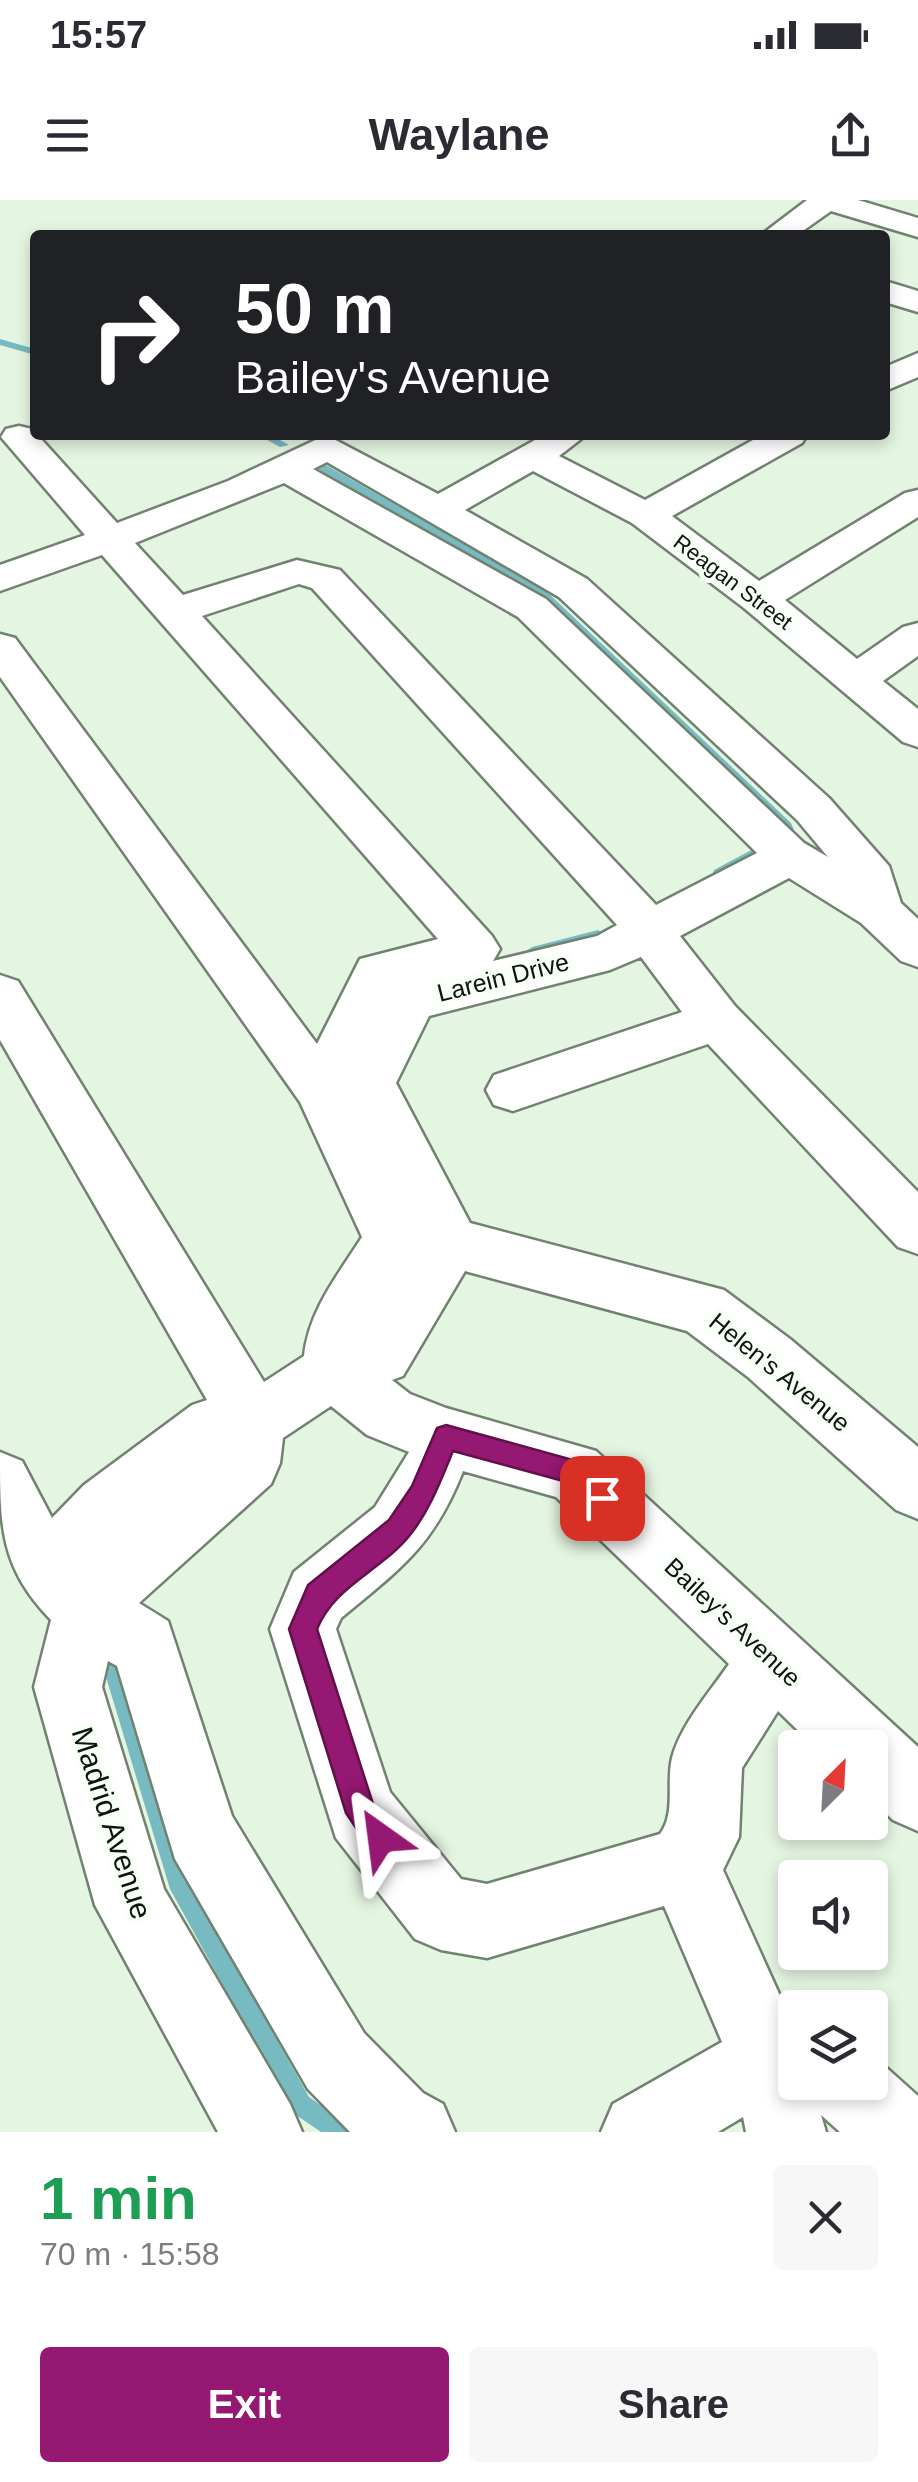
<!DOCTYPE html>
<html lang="en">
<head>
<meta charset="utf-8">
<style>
	body { margin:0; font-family:Helvetica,sans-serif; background:#f7f7f7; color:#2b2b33; height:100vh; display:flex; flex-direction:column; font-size:38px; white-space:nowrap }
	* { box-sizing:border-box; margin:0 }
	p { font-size:32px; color:#7c7c81 }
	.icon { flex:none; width:55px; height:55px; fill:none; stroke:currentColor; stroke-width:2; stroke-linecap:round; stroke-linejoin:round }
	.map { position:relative; height:1932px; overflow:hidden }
	.panel { display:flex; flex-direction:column; background:#fff; flex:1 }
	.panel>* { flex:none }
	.guide { position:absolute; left:30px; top:30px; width:860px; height:210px; border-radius:10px; box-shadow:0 5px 15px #0003; background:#202124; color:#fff; overflow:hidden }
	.needle { width:65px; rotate:24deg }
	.fabs { position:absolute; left:778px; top:1530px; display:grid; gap:20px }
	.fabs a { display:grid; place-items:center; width:110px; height:110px; border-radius:10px; background:#fff; box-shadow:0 5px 15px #0003; font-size:50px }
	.pin { position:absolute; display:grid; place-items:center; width:85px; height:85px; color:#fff; margin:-42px; border-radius:20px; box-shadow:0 5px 15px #0006 }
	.me { position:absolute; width:110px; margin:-55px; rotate:329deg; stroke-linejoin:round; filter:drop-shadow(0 0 8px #0008) }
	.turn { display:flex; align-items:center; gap:35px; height:210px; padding:0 40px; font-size:45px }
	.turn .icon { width:130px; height:130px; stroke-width:2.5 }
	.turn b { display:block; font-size:70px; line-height:85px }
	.round { display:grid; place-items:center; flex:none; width:105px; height:105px; border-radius:10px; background:#f7f7f7 }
	.summary { display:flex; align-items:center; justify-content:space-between; height:170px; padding:0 40px }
	h1 { font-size:60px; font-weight:700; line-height:75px; color:#1e9e55 }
	.primary-button { display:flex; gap:20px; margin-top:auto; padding:20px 40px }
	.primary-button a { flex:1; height:115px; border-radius:10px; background:#951872; color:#fff; font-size:40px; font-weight:700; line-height:115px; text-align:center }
	.primary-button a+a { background:#f7f7f7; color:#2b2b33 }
	.status { display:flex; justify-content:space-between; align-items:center; height:70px; padding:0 50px; background:#fff; direction:ltr }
	.status svg { height:28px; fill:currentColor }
	header { display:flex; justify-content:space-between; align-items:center; height:130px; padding:0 40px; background:#fff; font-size:45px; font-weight:700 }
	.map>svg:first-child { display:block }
</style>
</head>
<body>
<div class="status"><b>15:57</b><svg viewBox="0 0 49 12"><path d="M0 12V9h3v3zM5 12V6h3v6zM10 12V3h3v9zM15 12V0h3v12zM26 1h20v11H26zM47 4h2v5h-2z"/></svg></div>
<header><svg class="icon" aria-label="menu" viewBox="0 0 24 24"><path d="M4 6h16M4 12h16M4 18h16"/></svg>Waylane<svg class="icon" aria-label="share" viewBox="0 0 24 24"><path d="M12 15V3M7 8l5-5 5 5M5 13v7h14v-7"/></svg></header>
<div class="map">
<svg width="918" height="1932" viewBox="0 0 918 1932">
	<rect width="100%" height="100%" fill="#e4f5e1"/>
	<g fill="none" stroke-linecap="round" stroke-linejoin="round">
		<path fill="#77bac1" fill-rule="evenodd" d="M0 139 35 149V155L0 145Z
			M258 235H271L289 245 280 247Z
			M318 265H326L545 390 791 623 796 635 794 638 724 676H714L713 673 714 670 783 633 781 628 537 394 318 269Z
			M598 730 605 735 603 739 532 757 525 752 532 747Z
			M112 1458 119 1460 121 1467 186 1678 309 1897 347 1924 350 1932H321L293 1913 170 1689 103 1467 105 1460Z"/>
		<g stroke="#728270" stroke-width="5">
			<path id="street" d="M807 0H858L918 18V37L831 11 797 35H761Z
				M885 81 918 91V112L885 102Z
				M918 153V177L885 191V167Z
				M19 226 32 229 117 323 228 281 326 235 438 294 544 235H578L581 239 559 256 645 300 762 235H807L802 243 672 316 759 381 905 293 918 290V317L785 400 857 459 903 427 918 423V456L883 481 918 509V547L903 542 744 408 632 323 533 271 465 310 587 379 829 598 889 666 901 703 918 719V767L901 761 861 723 789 678 680 736 735 806 918 992V1054L898 1047 708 844 513 911 494 905 486 890 494 875 682 812 641 757 610 770 429 816 396 883 470 1023 724 1090 790 1139 918 1247V1319L896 1310 748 1177 687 1131 465 1071 403 1176 392 1180 410 1194 446 1208 596 1251 918 1547V1631L893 1620 870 1598V1548H816L778 1511 742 1568 739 1637 723 1670 795 1829V1882H870V1853L918 1896V1932H840L821 1915 826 1932H746L743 1917 718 1932H601L613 1904 722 1842 664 1706 487 1758 441 1750 415 1739 336 1638 270 1429 294 1372 375 1307 409 1252 367 1235 331 1206 283 1238 280 1263 271 1284 139 1403 168 1421 232 1616 364 1833 423 1893 443 1904 455 1932H350L308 1889 175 1659 117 1466 108 1461 102 1487 164 1689 290 1904 302 1932H218L95 1705 34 1487 51 1420C0 1367 0 1327 0 1252L22 1261 52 1318 84 1285 192 1205 207 1200 0 840V775L18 781 264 1182 304 1156C309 1110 338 1075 362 1037L300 902 0 477V434L15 438 317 844 360 759 438 739 102 355 0 391V365L85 335 1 237 6 229ZM327 262 559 397 797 620 828 657 804 643 546 399 313 269ZM284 283 518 417 757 653 656 705 340 370 297 360 183 395 135 343ZM299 384 312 388 617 725 597 736 493 761 500 749 492 736 202 416ZM463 1271 556 1297 729 1464C710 1492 681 1524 672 1558 666 1583 676 1613 660 1634L487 1684 461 1679 390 1592 336 1429 341 1418C401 1368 433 1347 463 1271Z"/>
		</g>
		<use href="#street" fill="#fff" fill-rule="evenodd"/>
	</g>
	<path fill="#951872" stroke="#61104a" stroke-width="2.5" d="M446 1225 584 1263 616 1298 612 1308 602 1311 567 1282 453 1251C441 1280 430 1310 410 1335 381 1371 335 1385 317 1429L373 1604 396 1638 392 1649 381 1653 370 1649 346 1613 289 1429 308 1385 389 1320 412 1286 437 1228Z"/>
	<g text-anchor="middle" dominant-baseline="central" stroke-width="10" stroke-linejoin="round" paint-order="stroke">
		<g font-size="22" fill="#0d130d" stroke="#f8fff7">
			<text transform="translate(733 382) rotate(37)">Reagan Street</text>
		</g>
		<g font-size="25" fill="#0d130d" stroke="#f8fff7">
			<text transform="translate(503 777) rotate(-14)">Larein Drive</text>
			<text transform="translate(780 1172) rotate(39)">Helen's Avenue</text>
			<text transform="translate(733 1422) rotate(43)">Bailey's Avenue</text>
		</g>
		<g font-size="30" fill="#0d130d" stroke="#f8fff7">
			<text transform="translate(112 1623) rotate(72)">Madrid Avenue</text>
		</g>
	</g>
</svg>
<div class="fabs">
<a><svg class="needle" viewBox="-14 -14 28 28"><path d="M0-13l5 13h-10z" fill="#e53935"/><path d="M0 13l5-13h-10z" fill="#7c7c81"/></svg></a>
<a><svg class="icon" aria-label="sound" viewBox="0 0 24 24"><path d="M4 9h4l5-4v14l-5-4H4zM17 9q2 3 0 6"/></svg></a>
<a><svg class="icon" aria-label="layers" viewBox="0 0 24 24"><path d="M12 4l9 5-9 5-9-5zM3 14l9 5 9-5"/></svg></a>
</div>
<div class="pin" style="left:602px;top:1298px;background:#d93025"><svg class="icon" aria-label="arrive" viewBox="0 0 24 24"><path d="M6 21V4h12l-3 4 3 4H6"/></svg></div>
<svg class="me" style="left:381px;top:1638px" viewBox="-20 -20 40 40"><path d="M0-17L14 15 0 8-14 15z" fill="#951872" stroke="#fff" stroke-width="4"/></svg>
<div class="guide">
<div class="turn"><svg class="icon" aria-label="right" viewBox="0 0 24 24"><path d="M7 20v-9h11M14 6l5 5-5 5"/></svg><div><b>50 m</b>Bailey's Avenue</div></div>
</div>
</div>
<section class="panel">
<div class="summary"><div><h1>1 min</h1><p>70 m · 15:58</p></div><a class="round"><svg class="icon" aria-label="close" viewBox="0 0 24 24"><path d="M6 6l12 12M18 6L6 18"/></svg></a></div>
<div class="primary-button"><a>Exit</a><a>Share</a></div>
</section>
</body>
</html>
